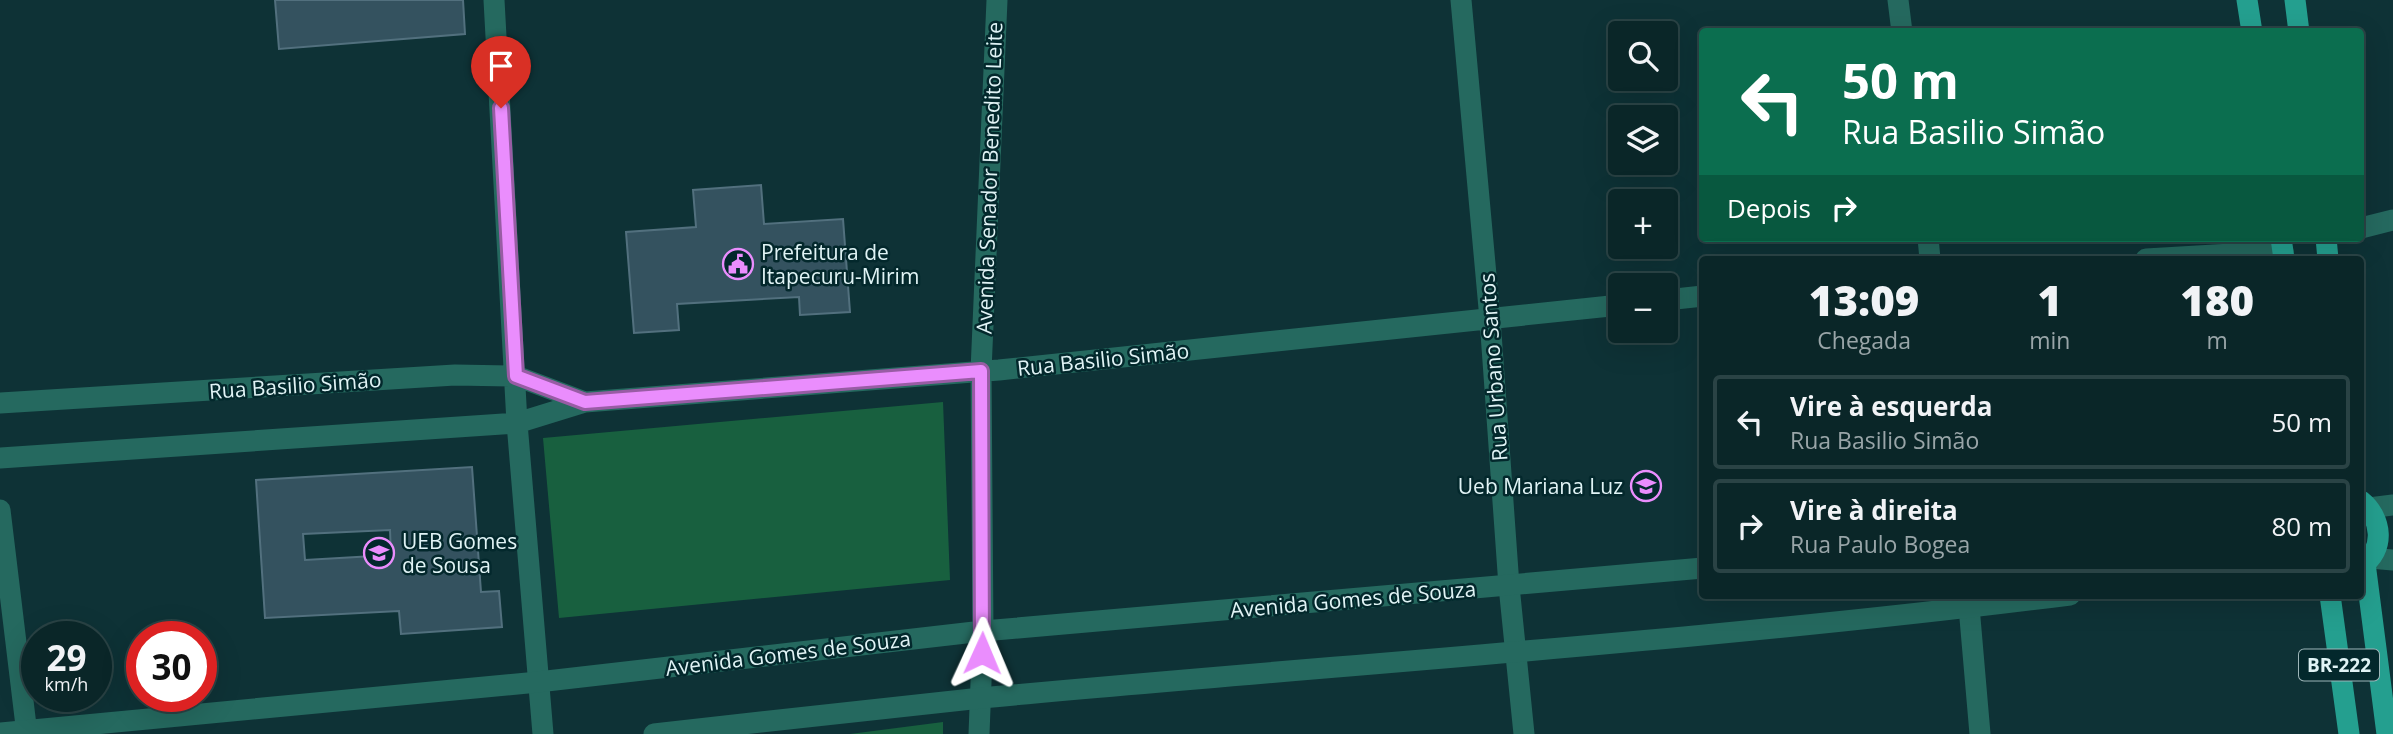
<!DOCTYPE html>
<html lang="pt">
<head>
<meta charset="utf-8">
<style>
	body { margin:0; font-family:"Open Sans",sans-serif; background:#132e30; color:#f1f3f6; height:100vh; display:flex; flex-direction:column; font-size:26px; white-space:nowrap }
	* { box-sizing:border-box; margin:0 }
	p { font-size:23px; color:#99a5a8 }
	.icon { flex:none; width:38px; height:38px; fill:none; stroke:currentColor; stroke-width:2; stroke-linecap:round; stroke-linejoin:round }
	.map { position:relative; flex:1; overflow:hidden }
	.panel { position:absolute; left:1699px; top:256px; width:665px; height:343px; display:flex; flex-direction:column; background:#0a2628; border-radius:7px; box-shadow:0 7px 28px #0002,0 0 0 2px #2a4345 }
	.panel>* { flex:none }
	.guide { position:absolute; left:1699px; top:28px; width:665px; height:214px; border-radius:7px; box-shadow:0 7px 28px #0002,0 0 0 2px #2a4345; background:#0b6e4f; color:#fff; overflow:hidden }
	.buttons { position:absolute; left:1608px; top:21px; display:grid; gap:14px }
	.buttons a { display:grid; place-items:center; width:70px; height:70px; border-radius:7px; background:#0a2628; box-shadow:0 7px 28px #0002,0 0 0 2px #2a4345; font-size:35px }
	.speed { position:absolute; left:21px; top:621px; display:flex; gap:14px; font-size:35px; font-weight:700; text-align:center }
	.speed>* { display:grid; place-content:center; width:91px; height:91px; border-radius:50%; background:#0a2628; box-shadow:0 7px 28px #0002,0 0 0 2px #2a4345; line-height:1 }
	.speed small { font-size:18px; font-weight:400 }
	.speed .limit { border:10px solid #d22; background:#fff; color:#111 }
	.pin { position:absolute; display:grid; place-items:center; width:60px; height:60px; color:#fff; margin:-72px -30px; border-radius:50% 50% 50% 0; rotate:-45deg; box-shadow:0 0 7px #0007 }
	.pin .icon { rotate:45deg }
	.me { position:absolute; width:77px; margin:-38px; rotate:1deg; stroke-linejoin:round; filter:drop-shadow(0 0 5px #0008) }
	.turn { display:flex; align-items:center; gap:24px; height:147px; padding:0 28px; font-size:32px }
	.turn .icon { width:91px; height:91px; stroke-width:2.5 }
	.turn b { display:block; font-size:49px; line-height:60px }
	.then { display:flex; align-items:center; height:66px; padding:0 28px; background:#0003; gap:14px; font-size:26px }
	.eta { display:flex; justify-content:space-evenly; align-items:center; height:119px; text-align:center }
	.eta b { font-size:42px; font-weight:800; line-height:49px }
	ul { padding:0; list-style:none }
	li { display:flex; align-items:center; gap:21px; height:94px; margin:0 14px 10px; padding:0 14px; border:4px solid #2a4345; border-radius:7px }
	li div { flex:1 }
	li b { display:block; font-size:26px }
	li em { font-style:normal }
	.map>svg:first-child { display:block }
</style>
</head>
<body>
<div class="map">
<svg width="2393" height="734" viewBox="0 0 2393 734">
	<rect width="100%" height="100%" fill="#0e3236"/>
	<path fill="#18603f" d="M943 402 950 580 559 618 543 438Z
		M943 722V734H850Z"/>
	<path fill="#34525f" stroke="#52707e" stroke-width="2" fill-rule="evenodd" d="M275 0H463L465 34 279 49Z
		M761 185 764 224 843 219 850 312 800 315 799 297 677 304 679 330 634 333 626 232 696 227 693 190Z
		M472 467 481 592 499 591 502 627 401 634 399 611 265 618 256 480ZM390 530 391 555 305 560 303 534Z"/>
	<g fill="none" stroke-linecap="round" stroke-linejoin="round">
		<path stroke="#25695f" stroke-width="21" d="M494 0 517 423 543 734
			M1461 0 1490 319 1509 586 1524 734
			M1898 0 1902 32
			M2361 228 2393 220
			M1928 238 1930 259
			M2146 259 2283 251
			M1666 300 1703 296
			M0 403 455 375 516 376 585 402
			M0 458 517 423 585 402 999 370 1620 305
			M2369 508 2393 505
			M0 510 27 734
			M2370 558 2393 560
			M1968 595 1980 734
			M979 734 983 631 981 371 997 0"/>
		<path stroke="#25695f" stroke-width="21" d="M0 733 538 682 983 631 1703 568
			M654 734C763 722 872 709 981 698 1344 664 1708 641 2070 595"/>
		<path stroke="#249f8f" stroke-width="21" d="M2247 0 2252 32
			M2295 0 2299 32
			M2281 238 2284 259
			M2326 238 2328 259
			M2361 501C2382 518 2386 550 2361 566
			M2365 563 2387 734
			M2330 595 2349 734"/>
	</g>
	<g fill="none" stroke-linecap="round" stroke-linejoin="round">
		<g stroke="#985ca4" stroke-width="18">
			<path id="route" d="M501 108 516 376 585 402 981 371 982 653"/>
		</g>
		<use href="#route" stroke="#ea8dfd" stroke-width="12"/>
	</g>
	<defs>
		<g id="civic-ring" transform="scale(1.575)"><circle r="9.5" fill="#03282c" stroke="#ea8dfd" stroke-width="1.5"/><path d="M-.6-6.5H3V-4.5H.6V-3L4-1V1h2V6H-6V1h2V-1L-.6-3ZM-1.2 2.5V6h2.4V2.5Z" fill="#ea8dfd"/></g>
		<g id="school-ring" transform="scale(1.575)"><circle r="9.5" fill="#03282c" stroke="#ea8dfd" stroke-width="1.5"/><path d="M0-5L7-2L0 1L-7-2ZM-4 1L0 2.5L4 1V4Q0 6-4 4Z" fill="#ea8dfd"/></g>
	</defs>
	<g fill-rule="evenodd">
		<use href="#civic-ring" x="738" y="264"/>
		<use href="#school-ring" x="1646" y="486"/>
		<use href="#school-ring" x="379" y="553"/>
	</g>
	<g text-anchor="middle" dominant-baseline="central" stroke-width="5" stroke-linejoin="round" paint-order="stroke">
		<rect fill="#03282c" stroke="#9eb6b9" stroke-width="2" x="2299" y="649.5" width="80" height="31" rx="5"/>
		<g font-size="19" font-weight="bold" fill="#e0f3f5">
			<text x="2339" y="665">BR-222</text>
		</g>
		<g font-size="21" fill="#e0f3f5" stroke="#03282c">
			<text transform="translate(989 178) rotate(-88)">Avenida Senador Benedito Leite</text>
			<text transform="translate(1103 359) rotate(-6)">Rua Basilio Simão</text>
			<text transform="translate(1493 367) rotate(-94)">Rua Urbano Santos</text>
			<text transform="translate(295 385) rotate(-4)">Rua Basilio Simão</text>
			<text transform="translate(1353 599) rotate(-5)">Avenida Gomes de Souza</text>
			<text transform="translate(788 653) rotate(-7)">Avenida Gomes de Souza</text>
		</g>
		<g font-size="21" fill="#e0f3f5" stroke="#03282c" text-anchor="start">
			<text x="761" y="252">Prefeitura de<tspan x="761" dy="24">Itapecuru-Mirim</tspan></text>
			<text x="1623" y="486" text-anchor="end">Ueb Mariana Luz</text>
			<text x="402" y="541">UEB Gomes<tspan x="402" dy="24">de Sousa</tspan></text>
		</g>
	</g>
</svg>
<div class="buttons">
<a><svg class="icon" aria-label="search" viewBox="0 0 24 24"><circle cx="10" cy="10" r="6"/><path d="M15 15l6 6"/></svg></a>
<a><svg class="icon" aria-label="layers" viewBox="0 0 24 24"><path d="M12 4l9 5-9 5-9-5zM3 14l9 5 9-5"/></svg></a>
<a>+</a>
<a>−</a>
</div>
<div class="speed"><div>29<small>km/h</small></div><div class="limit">30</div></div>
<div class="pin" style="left:501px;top:108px;background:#d93025"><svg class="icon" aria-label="arrive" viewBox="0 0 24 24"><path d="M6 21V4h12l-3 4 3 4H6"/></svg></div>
<svg class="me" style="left:982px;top:653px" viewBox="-20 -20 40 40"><path d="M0-17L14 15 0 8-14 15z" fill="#ea8dfd" stroke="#fff" stroke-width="4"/></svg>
<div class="guide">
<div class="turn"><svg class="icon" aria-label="left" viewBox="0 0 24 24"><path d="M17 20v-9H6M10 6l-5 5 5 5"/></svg><div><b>50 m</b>Rua Basilio Simão</div></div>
<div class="then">Depois<svg class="icon" aria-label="right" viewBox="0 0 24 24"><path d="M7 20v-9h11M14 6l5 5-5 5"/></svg></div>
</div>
<section class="panel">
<div class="eta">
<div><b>13:09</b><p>Chegada</p></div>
<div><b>1</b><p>min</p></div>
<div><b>180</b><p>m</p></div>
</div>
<ul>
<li><svg class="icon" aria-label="left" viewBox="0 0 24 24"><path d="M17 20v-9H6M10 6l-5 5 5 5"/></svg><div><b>Vire à esquerda</b><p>Rua Basilio Simão</p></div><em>50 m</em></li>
<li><svg class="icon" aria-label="right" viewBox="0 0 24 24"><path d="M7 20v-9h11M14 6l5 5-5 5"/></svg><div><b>Vire à direita</b><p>Rua Paulo Bogea</p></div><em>80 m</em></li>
</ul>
</section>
</div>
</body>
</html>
